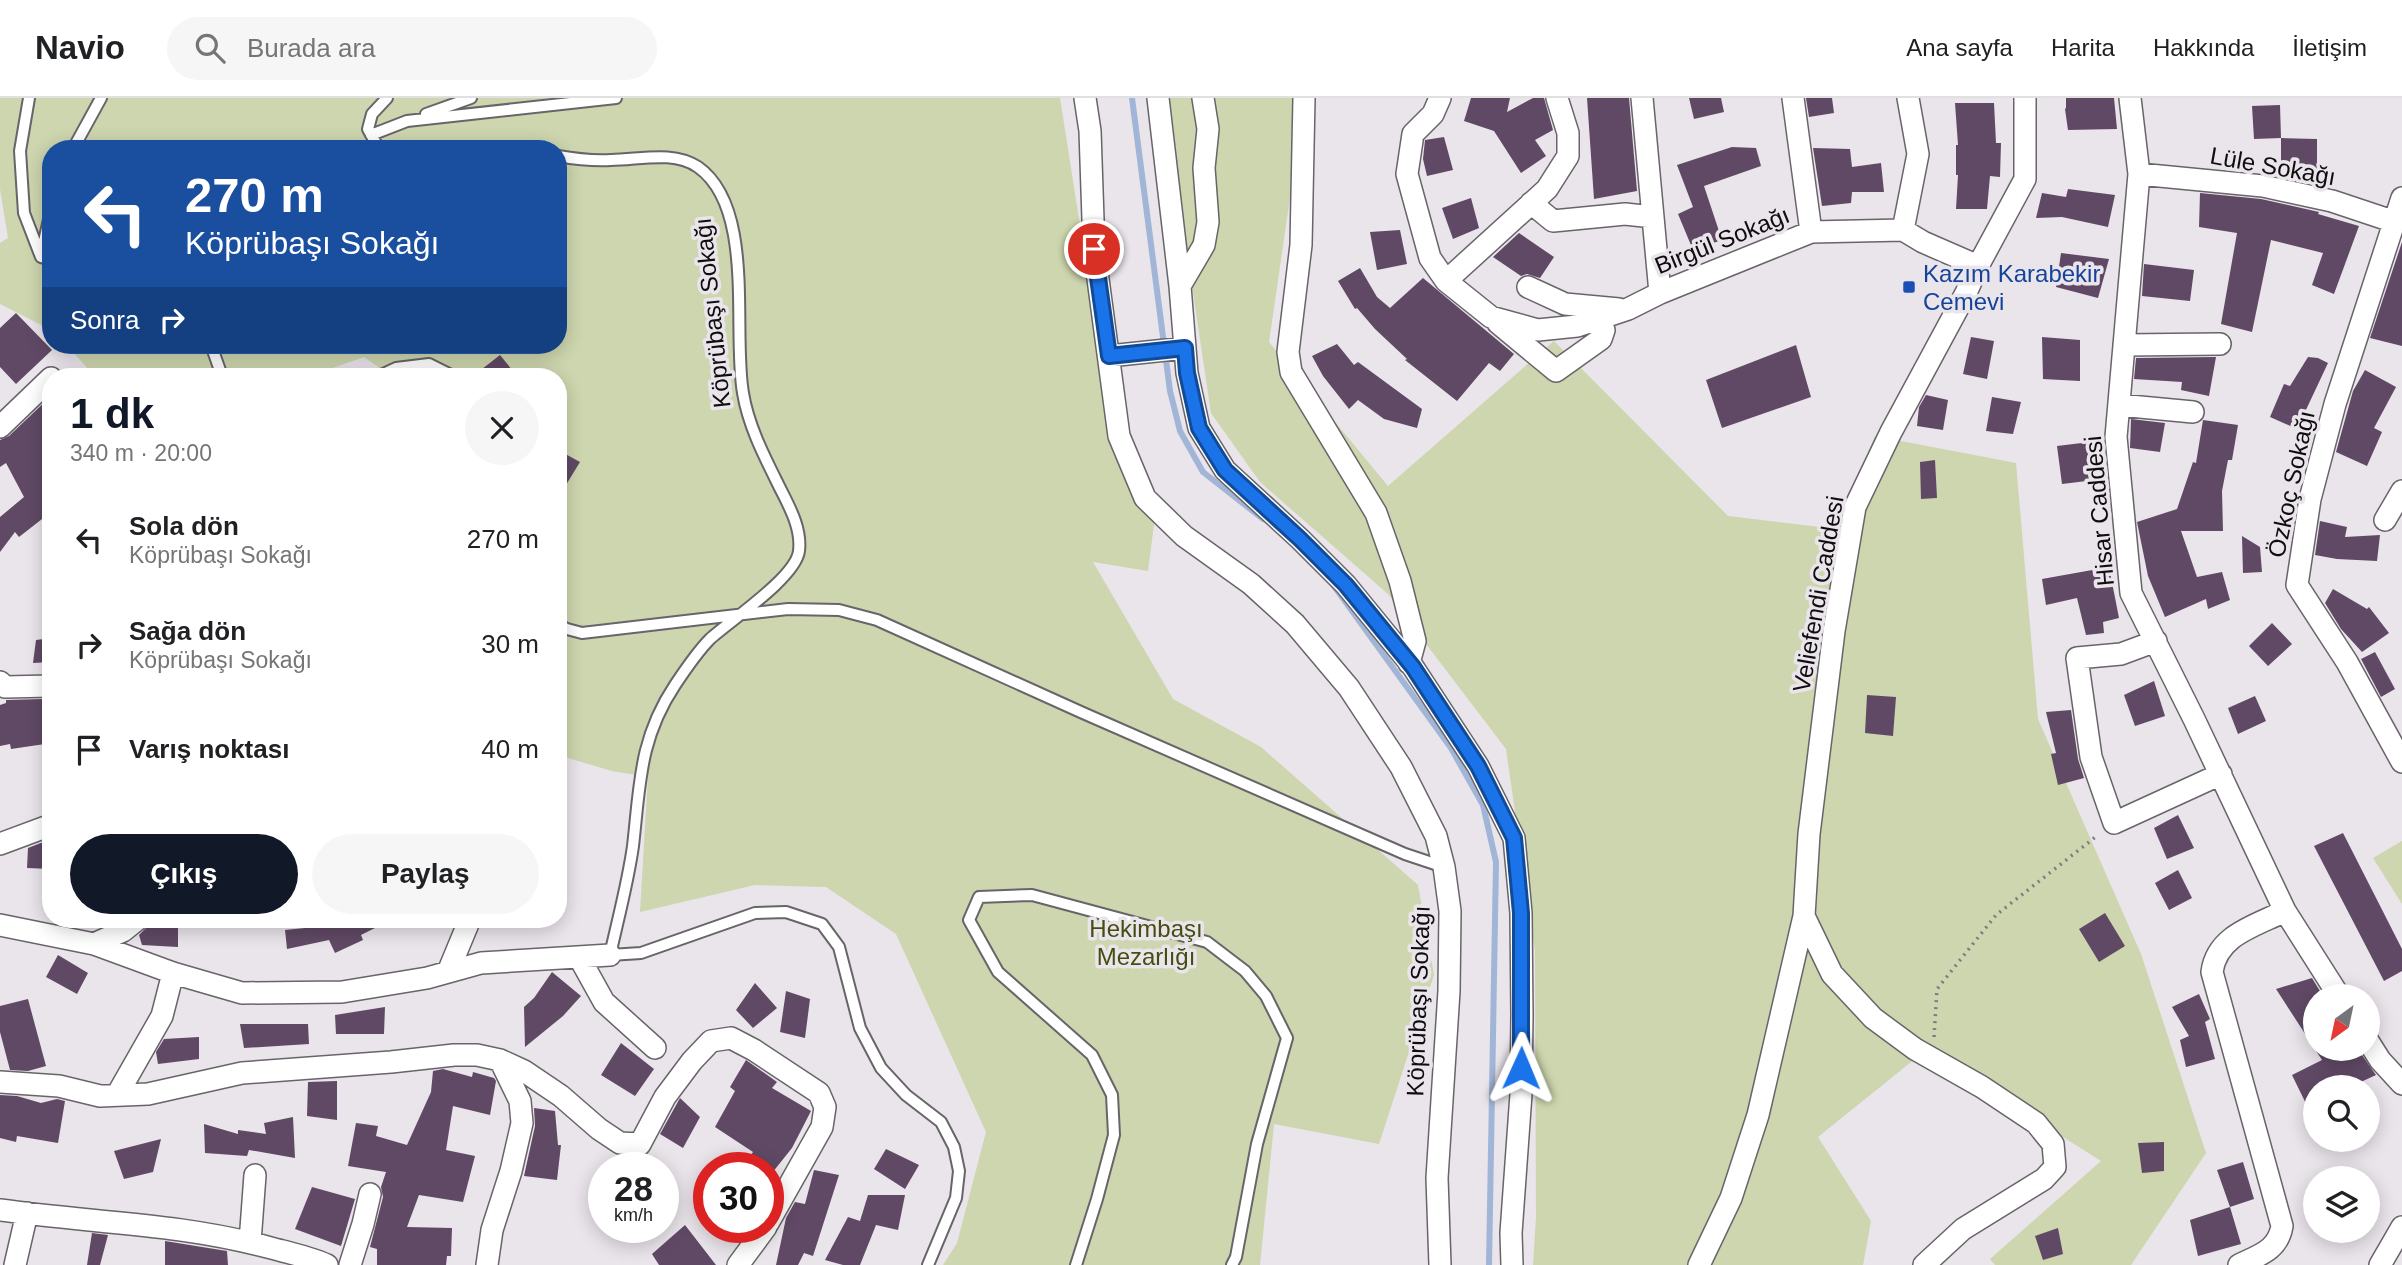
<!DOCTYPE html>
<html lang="tr">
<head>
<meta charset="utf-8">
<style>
	body { margin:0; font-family:Helvetica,sans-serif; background:#f6f6f6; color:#202124; height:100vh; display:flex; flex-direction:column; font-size:26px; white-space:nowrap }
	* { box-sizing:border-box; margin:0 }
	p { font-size:23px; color:#757577 }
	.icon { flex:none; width:38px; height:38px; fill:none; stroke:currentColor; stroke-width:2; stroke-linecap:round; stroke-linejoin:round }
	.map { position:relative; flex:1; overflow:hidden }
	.details { position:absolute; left:42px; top:270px; width:525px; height:560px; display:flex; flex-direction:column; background:#fff; border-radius:28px; box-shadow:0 4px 18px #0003 }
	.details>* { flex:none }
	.guide { position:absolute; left:42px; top:42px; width:525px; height:214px; border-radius:28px; box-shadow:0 4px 18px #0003; background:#1a4fa0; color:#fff; overflow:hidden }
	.needle { width:46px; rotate:213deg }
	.tools { position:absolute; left:2303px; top:886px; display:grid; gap:14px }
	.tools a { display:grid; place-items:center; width:77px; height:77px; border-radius:50%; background:#fff; box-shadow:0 4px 18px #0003; font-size:35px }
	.speed { position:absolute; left:588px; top:1054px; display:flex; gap:14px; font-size:35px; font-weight:700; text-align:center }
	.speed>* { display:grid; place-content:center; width:91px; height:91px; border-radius:50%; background:#fff; box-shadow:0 4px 18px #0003; line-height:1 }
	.speed small { font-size:18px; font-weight:400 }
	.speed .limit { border:10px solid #d22; background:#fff; color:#111 }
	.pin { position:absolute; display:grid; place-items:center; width:60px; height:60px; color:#fff; margin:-30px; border:4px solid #fff; border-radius:50%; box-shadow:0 2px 7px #0007 }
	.me { position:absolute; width:77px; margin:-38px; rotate:1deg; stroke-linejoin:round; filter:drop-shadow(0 0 5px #0008) }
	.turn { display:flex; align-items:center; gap:24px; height:147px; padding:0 28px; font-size:32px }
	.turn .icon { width:91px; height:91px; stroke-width:2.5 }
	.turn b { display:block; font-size:49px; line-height:60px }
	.then { display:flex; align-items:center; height:66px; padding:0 28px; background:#0003; gap:14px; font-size:26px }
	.round { display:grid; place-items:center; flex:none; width:74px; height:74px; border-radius:37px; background:#f6f6f6 }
	.head { display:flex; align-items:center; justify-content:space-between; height:119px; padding:0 28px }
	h1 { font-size:42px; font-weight:700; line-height:52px; color:#111827 }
	.cta { display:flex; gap:14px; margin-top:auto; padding:14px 28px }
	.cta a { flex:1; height:80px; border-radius:42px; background:#111827; color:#fff; font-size:28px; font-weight:700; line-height:80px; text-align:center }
	.cta a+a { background:#f6f6f6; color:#202124 }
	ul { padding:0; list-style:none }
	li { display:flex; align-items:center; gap:21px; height:105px; padding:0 28px }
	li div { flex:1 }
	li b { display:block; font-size:26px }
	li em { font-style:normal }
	header { display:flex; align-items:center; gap:42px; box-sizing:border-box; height:98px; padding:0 35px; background:#fff; border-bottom:2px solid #e0e0e0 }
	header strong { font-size:33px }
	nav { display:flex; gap:38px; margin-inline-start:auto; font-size:24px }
	.search { width:490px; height:63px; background:#f6f6f6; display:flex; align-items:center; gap:18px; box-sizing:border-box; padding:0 24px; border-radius:38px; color:#757577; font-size:26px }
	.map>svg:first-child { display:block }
</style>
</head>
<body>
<header>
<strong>Navio</strong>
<div class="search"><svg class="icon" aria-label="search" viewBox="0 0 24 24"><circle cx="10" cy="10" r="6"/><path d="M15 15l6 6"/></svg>Burada ara</div>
<nav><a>Ana sayfa</a><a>Harita</a><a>Hakkında</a><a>İletişim</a></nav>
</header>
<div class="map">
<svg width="2402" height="1167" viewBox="0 0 2402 1167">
	<rect width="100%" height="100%" fill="#eae4eb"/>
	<path fill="#cdd6ae" d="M0 0H1060L1111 325 1129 384 1154 426 1148 473 1093 464 1173 601 1261 649 1418 787 1434 877 1379 1046 1274 1026 1260 1167H943L957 1145 986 1034 896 836 826 789 755 787 640 814 648 679 612 673 558 657V278H391L364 259 310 278H94L67 247H558V51H51V232L0 206V145L8 140 0 91Z
		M1164 0H1292L1297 52 1269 244 1388 388 1554 243 1728 418 1836 431 1875 338 2016 365 2038 621 2141 856 2206 1055 2131 1167H1995L1990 1161 2101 1063 1926 952 1818 1039 1871 1123 1863 1167H1533L1536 1119 1535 853 1506 651 1388 496 1260 384 1211 315Z
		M2402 743V806L2373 760Z"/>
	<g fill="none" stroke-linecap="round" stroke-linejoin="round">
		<path stroke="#a1b5d7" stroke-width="6" d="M1132 0 1170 293 1180 333 1203 374 1263 421
			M1334 488 1451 650 1483 707 1496 764 1489 1167"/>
	</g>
	<path fill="#604965" d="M1471 0H1510L1507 14 1533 0H1544L1553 32 1535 42 1546 58 1521 75 1494 33 1464 23Z
		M1587 0H1629L1637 93 1594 101Z
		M1689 0H1721L1724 14 1694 21Z
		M1806 0H1832L1834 15 1809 19Z
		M2066 0H2114L2117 31 2068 32 2065 11 2066 10Z
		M1955 5H1994L1996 45H2001L2000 79 1990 78 1987 111H1956L1958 77H1956V47H1958Z
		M2280 7 2281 40 2254 41 2252 8Z
		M1444 39 1453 72 1427 78 1423 61 1425 42Z
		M2281 40 2317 41V72L2281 71Z
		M1732 49 1756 50 1761 68 1704 88 1722 142 1693 152 1678 116 1693 109 1677 67Z
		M1813 50 1850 51 1852 69 1881 65 1884 94H1852L1851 105 1822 108Z
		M2068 91 2115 97 2108 129 2062 119 2036 120 2042 95 2066 99Z
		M2200 95 2261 101 2319 114 2318 116 2359 128 2334 196 2312 187 2323 155 2271 142 2252 234 2221 226 2237 135 2199 129Z
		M1471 100 1479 130 1453 141 1442 110Z
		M1400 132 1407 166 1377 172 1370 134Z
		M1519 135 1554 159 1540 180 1527 176 1521 178 1493 159Z
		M2402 144V248L2370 240Z
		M2061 155 2109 161 2098 200 2056 189Z
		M2144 166 2194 172 2190 203 2142 198Z
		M1360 170 1377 199 1390 210 1423 180 1514 256 1500 273 1489 265 1457 303 1405 262 1407 261 1375 231 1357 210 1355 211 1338 183Z
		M16 215 52 252 16 286 0 269V230Z
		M1971 239 1994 243 1987 281 1963 276Z
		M2042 239 2080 242V283L2043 281Z
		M1337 246 1354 267 1358 264 1422 311 1417 330 1384 321 1358 302 1349 311 1323 278 1312 258Z
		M1796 247 1811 299 1722 330 1706 282Z
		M500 257 517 278H473Z
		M2216 259 2209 298 2181 292 2182 284 2134 281 2136 260Z
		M2308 259 2318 260 2328 265 2297 331 2270 319 2284 286 2290 288Z
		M2365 272 2396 289 2374 330 2382 334 2367 368 2336 354 2353 293Z
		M1926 297 1948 302 1943 332 1917 328 1919 309Z
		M51 298V414L19 439 15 434 0 454V419L24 399 6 365 0 369V342L9 338Z
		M1992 299 2021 304 2013 336 1986 333Z
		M2131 321 2165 325 2160 354 2130 350Z
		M2203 322 2238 327 2232 362H2228L2222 393 2223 433H2181L2197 479 2222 474 2230 502 2208 511 2206 501 2165 519 2148 478 2137 424 2177 411 2193 364 2196 365Z
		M2090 344 2095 382 2062 386 2057 348Z
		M558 352 580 364 558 400Z
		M1935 362 1937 400 1921 401 1920 364Z
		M2320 423 2347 429 2345 439 2380 437 2377 463 2337 461 2315 457Z
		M2242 438 2260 449 2262 474 2243 475Z
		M2109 469 2119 520 2103 524 2104 535 2086 537 2077 500 2046 507 2042 481Z
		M2333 491 2367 511 2369 509 2389 535 2362 554 2341 531 2325 505Z
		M2272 525 2292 546 2268 568 2249 548Z
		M51 540V564L33 565 36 542Z
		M2375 554 2395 591 2381 599 2361 561Z
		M2154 583 2165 618 2135 628 2124 597Z
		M1867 597 1896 599 1893 638 1865 635Z
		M2255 598 2266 623 2238 636 2228 610Z
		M42 601 45 646 11 651 10 646 0 648V607L6 605V602Z
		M2071 612 2078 661 2084 680 2058 687 2051 656 2056 655 2046 614Z
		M2178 717 2194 750 2167 761 2154 730Z
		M2343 735 2402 851V873L2384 883 2314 748Z
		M51 741V771L27 770 28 750Z
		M2178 772 2192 800 2169 812 2155 785Z
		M2105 815 2125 848 2099 864 2079 831Z
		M151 821H178V849L142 847 139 837 150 826Z
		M326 821H393L361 837 363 842 335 855 329 842 287 851 285 832 315 829Z
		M58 857 88 875 77 896 46 879Z
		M552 874 581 898 563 918 525 949 524 909 534 900Z
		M2312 880 2323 898H2315V950H2357L2376 977 2350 989H2315V1024L2292 977 2322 962 2276 891Z
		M755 885 777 910 753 930 736 912Z
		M786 893 810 901 805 940 780 934Z
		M2199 896 2210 921 2205 924 2215 961 2186 969 2180 942 2189 938 2172 909Z
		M28 901 46 968 28 973 10 972 0 934V908Z
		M385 909 384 936H336L335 917Z
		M240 926H308L309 946 244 950Z
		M199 939V961L158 966 156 954 164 941Z
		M621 945 654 971 635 998 601 977Z
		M746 962 777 984 772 990 811 1013 792 1050 772 1075 751 1057 753 1054 715 1029 735 993 730 989Z
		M443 971 472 979 473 974 494 980 496 983 490 1017 453 1008 446 1052 475 1058 463 1104 419 1097 407 1129 452 1130 451 1158H447L446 1167H377V1151L370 1149 383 1099 381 1089 386 1074 348 1068 356 1025 378 1028 376 1038 407 1047 431 994 433 973Z
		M337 983V1022L307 1018 308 984Z
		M0 997 17 998 41 1005 57 1001 65 1003 58 1045 17 1038 16 1044 0 1040Z
		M680 1000 700 1019 683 1050 660 1036Z
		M534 1010 555 1013 558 1047H561L557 1082 524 1078 535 1028Z
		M293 1019 295 1060 249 1052 247 1058 205 1055 204 1026 238 1036V1032L266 1036 264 1025Z
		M161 1041 153 1074 124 1081 114 1053Z
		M2164 1044V1073L2142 1075 2138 1045Z
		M886 1051 919 1067 905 1091 874 1071Z
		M2243 1064 2254 1101 2230 1109 2217 1072Z
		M814 1072 839 1077 813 1158 804 1155 798 1167H776L786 1120 795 1104 805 1106Z
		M312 1089 355 1101 341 1148 295 1131Z
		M868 1097H905L898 1132 876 1127 860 1167H843L825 1162 848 1119 860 1123Z
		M2230 1109 2241 1146 2198 1158 2190 1122Z
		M685 1127 716 1167H659L652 1156Z
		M2058 1130 2063 1156 2043 1162 2035 1138Z
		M92 1135 108 1137 100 1167H87Z
		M165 1143 227 1153 228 1167H165Z"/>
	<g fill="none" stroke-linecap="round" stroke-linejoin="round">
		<g stroke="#686469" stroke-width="14">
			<path id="service" d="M29 0 20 53 24 115 41 159 51 162
				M426 16 471 0
				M371 37 407 23 616 0
				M73 51 101 0
				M384 51 378 49 368 31 372 16 387 0
				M448 51H494
				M558 58C575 61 593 63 611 62 639 62 673 52 698 69 756 110 732 233 743 295 748 326 763 356 777 384 787 405 802 428 799 453 796 479 731 522 710 541 697 554 685 572 675 587 639 641 640 687 633 748 628 784 618 821 610 857L641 855 755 815 786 814 822 826 839 849 860 930 881 970 906 997 941 1024 954 1049 959 1073 956 1100 928 1167
				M41 157 51 112
				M211 247 222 278
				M379 278 396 270 429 266 453 278
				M558 526 567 531 582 535 788 511 839 512 877 522 1083 615 1405 756 1444 769
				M1076 1167 1097 1101 1114 1037 1112 997 1092 957 998 874 969 822 979 799 1032 797 1207 844 1245 873 1266 898 1287 940 1257 1046 1236 1159 1232 1167"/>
		</g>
		<g stroke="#686469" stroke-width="24">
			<path id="minor" d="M1085 0 1090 33 1094 151 1119 338 1145 400 1184 438 1251 486 1295 526 1349 590 1401 669 1436 738 1444 769 1450 813 1449 893 1437 1080 1440 1167
				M1158 0 1180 188 1187 275 1199 330 1225 372 1300 441 1346 487 1413 569 1478 668 1514 740 1521 815 1522 917 1521 996 1511 1135 1512 1167
				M1304 0 1301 147 1288 254 1291 274 1376 415 1400 483 1415 543 1409 565
				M1440 0 1433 16 1413 36 1407 76 1430 160 1446 183 1491 219 1538 232 1577 228 1628 211 1660 195 1811 134 1903 132 1923 144 1978 168 2025 81V0
				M1642 0 1660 195
				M1793 0 1811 134
				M2130 0 2139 76 2116 339 2131 495 2194 621 2285 813 2339 898
				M2139 76 2263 88 2332 103 2395 124
				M2402 100 2335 306 2310 401 2297 487 2347 564 2402 664
				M1531 105 1553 123 1625 116 1653 119
				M1903 132 1918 56 1908 0
				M1446 183 1547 91 1568 58V35L1557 0
				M1180 188 1204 147 1208 124 1204 70 1208 31 1203 0
				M1528 189 1565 206 1619 211
				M1498 225 1556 273 1601 241 1604 232 1598 221
				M2124 247 2220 246
				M1109 258 1185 250
				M2119 307 2193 314
				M0 329 51 280
				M2385 422 2402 393
				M2156 543 2121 556 2077 560 2091 659 2114 725 2221 676
				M0 584 5 589 51 588
				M0 746 51 727
				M0 827 94 846 123 833 138 821
				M94 846 173 875 242 895 342 894 427 880 481 865 610 857
				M579 859 604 904 655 950
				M448 874 470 821
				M2368 943 2380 962 2402 986
				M0 984 59 988 100 998 148 996 242 975 391 964 454 957H477L500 962 524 973 561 998 599 1031 620 1045 640 1046 665 999 692 963 711 943 731 940 754 952 819 995 825 1009 822 1029 768 1125
				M117 997 162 918 173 875
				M0 1112C92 1125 180 1125 271 1150 290 1155 309 1159 327 1167
				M250 1144 255 1077
				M15 1167 27 1115
				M350 1167 363 1126 370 1096
				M487 1167 492 1132 511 1073 522 1025 520 1003 500 962
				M738 1167 766 1129
				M1699 1167 1731 1100 1758 1017 1804 818
				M1924 1167 1963 1131 2044 1081 2055 1069 2053 1046 2036 1025 1982 989 1915 951 1873 920 1832 876 1804 818 1809 736 1834 533 1855 409 1891 334 1966 195 1978 168
				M2239 1167C2260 1157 2278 1152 2282 1128L2212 874C2217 837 2255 828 2285 813
				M2380 1167 2402 1129"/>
		</g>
		<path stroke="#7f7b80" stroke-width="3.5" stroke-dasharray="2 5" stroke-linecap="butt" d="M1934 939 1937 891 1996 817 2098 737"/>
		<use href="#service" stroke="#fff" stroke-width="10"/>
		<use href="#minor" stroke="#fff" stroke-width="21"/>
	</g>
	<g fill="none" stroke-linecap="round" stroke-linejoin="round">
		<g stroke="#114b97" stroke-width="18">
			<path id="route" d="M1094 151 1109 258 1185 250 1187 275 1199 330 1225 372 1300 441 1346 487 1413 569 1478 668 1514 740 1521 815V970"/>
		</g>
		<use href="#route" stroke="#1a73e8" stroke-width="12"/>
	</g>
	<rect fill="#1a4fb4" stroke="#eae4eb" stroke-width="2.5" x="1902" y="182" width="14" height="14" rx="3.5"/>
	<g text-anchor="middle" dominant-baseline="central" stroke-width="7" stroke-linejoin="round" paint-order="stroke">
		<g font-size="24" fill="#0f0d0f" stroke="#eae4eb">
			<text transform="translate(2273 68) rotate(10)">Lüle Sokağı</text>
			<text transform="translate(1722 142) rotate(-22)">Birgül Sokağı</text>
			<text transform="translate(712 215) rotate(-96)">Köprübaşı Sokağı</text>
			<text transform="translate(2291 386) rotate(-78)">Özkoç Sokağı</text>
			<text transform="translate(2099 413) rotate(-95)">Hisar Caddesi</text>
			<text transform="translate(1818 496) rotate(-80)">Veliefendi Caddesi</text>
			<text transform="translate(1418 903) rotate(-88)">Köprübaşı Sokağı</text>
		</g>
		<g font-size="24" fill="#164399" stroke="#eae4eb" text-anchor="start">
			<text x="1923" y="175">Kazım Karabekir<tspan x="1923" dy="28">Cemevi</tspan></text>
		</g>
		<g font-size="24" fill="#444e0f" stroke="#eae4eb">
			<text x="1146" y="830">Hekimbaşı<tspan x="1146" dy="28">Mezarlığı</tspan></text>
		</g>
	</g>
</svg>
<div class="tools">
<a><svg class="needle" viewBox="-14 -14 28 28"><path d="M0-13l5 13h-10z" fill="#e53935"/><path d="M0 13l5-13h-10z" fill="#757577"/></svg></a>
<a><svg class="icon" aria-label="search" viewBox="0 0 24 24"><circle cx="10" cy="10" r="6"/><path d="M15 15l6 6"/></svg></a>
<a><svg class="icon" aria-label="layers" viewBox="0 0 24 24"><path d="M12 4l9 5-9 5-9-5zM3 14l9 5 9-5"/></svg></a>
</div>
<div class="speed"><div>28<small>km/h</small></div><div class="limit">30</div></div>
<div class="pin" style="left:1094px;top:151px;background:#d93025"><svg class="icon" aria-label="arrive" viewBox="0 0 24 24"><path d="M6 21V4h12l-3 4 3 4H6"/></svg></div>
<svg class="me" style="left:1521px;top:970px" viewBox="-20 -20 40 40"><path d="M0-17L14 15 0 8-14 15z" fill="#1a73e8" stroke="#fff" stroke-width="4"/></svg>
<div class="guide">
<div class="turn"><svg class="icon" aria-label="left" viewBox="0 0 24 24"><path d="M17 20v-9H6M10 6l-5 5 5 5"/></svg><div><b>270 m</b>Köprübaşı Sokağı</div></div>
<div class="then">Sonra<svg class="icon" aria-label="right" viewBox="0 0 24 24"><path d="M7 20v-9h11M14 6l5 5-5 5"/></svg></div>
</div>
<section class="details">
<div class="head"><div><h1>1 dk</h1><p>340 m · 20:00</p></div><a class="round"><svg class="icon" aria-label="close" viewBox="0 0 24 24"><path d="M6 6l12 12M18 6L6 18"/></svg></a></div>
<ul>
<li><svg class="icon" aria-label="left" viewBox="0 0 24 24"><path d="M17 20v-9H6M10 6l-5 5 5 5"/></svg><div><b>Sola dön</b><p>Köprübaşı Sokağı</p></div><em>270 m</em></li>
<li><svg class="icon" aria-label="right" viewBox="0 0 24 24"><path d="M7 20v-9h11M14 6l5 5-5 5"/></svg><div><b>Sağa dön</b><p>Köprübaşı Sokağı</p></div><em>30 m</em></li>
<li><svg class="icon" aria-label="arrive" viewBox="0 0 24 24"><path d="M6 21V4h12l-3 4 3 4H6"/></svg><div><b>Varış noktası</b></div><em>40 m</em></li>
</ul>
<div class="cta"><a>Çıkış</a><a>Paylaş</a></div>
</section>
</div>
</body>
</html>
